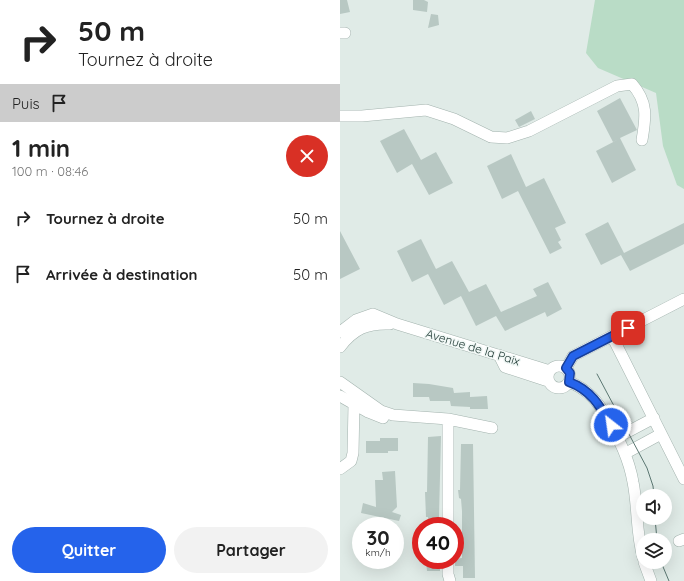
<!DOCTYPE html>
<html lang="fr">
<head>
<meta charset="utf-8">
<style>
	body { margin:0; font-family:Quicksand,sans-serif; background:#f2f2f2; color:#222; height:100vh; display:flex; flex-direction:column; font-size:15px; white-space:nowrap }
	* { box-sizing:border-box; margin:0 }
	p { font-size:13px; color:#767676 }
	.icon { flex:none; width:22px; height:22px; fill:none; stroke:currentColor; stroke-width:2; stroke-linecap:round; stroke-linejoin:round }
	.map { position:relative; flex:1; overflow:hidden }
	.sheet { display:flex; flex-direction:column; background:#fff; width:340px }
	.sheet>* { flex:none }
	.guide { background:#fff; color:#222; overflow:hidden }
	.fabs { position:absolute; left:296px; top:489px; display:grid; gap:8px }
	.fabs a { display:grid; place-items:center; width:36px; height:36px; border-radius:50%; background:#fff; box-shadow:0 4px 16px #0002; font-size:20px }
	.speed { position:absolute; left:12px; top:517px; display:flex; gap:8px; font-size:20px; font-weight:700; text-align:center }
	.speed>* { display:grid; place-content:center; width:52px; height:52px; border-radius:50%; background:#fff; box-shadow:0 4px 16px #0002; line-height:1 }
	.speed small { font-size:10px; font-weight:400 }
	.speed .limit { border:6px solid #d22; background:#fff; color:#111 }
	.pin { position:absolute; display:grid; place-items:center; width:34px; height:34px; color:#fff; margin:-17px; border-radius:8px; box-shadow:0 2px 6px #0006 }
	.me { position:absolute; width:44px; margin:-22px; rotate:330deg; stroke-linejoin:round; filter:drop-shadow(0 0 3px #0008) }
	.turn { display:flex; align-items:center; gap:14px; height:84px; padding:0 12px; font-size:18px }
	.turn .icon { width:52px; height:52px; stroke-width:2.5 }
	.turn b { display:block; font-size:28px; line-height:34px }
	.then { display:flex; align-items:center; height:38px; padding:0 12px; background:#0003; gap:8px; font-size:15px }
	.round { display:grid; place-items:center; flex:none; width:42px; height:42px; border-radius:21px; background:#f2f2f2 }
	.headline { display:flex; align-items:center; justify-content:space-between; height:68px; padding:0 12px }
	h1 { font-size:24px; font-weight:700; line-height:30px }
	.action { display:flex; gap:8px; margin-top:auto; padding:8px 12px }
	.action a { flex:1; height:46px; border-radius:24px; background:#2563eb; color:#fff; font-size:16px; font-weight:700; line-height:46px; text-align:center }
	.action a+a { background:#f2f2f2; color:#222 }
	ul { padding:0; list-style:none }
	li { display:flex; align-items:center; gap:12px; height:56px; padding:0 12px }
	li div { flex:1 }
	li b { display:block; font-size:15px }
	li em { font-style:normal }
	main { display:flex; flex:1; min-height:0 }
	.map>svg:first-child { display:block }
</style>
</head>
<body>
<main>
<section class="sheet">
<div class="guide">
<div class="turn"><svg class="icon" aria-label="right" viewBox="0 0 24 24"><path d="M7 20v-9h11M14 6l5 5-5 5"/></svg><div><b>50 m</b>Tournez à droite</div></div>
<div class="then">Puis<svg class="icon" aria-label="arrive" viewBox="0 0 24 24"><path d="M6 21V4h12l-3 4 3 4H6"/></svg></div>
</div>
<div class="headline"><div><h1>1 min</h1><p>100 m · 08:46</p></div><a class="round" style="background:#d93025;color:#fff"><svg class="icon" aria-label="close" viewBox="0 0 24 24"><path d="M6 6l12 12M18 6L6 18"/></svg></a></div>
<ul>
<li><svg class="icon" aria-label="right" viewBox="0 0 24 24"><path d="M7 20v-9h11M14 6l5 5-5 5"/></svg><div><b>Tournez à droite</b></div><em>50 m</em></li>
<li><svg class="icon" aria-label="arrive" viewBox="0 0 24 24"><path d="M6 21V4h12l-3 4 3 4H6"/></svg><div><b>Arrivée à destination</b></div><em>50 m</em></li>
</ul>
<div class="action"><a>Quitter</a><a>Partager</a></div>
</section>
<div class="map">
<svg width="344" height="581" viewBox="0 0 344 581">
	<rect width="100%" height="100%" fill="#e0ebe7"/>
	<path fill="#b9dcc6" d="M255 0H344V189L337 185 323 146 316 93 258 68 246 53Z"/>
	<path fill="#b8c8c3" d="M0 0H7L10 12 0 14Z
		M73 0H84L88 2 87 12 73 10Z
		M91 14 98 15 99 25 88 28Z
		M280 98 297 130 280 138 296 170 272 183 256 151 279 139 273 142 257 111Z
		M191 111 195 119 179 127 175 120Z
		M64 129 81 160 96 152 113 183 89 195 72 164 57 173 40 141Z
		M171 154 186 187 204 178 226 223 215 228 221 240 218 242 222 248 210 254 178 191 162 199 147 166Z
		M268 222 284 253 344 223V244L290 271 281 255 261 265 245 234Z
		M0 231 20 269 0 279Z
		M81 239 96 269 112 261 129 292 146 284 161 312 197 296 193 289 208 282 222 309 207 317 205 312 165 331 156 316 136 326 121 296 104 305 88 274 72 282 57 251Z
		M73 383 89 384 113 388 114 393 130 392V397L147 396 148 409H130V407L111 406 110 401H90L89 397H73Z
		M101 436 99 517H101V526H89L88 517H86L85 492H87L88 437Z
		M40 438H58V451H48V453H26V441H40Z
		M121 444H133L135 578H123V566H115V559L122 558V511L121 499 119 498 118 490H120Z
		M55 471 57 507 52 512 61 515 59 521 21 513 23 503 36 507 35 480H43L42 472Z
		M86 560H100V571H87Z"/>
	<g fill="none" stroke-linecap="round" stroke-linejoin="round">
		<g stroke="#a3b3ae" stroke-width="12">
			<path id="minor" d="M0 33H5
				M0 116H22L86 110 114 119 151 137 167 138 189 131 277 86 292 84C308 102 306 117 302 140
				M0 332 16 320 33 314 57 324 210 371
				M272 336 344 479
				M0 347C14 329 27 323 50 324
				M159 355 165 367 208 381
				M208 377a11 11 0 1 1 22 0a11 11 0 1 1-22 0Z
				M226 368 233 356 344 299
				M0 382 41 411 53 415 108 419 152 428
				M229 382C248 389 258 402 268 419 279 439 289 459 293 482 298 507 296 533 303 558
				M0 396 28 412 43 418
				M278 437 314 418
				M286 453 321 434
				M0 469 11 461 13 453 14 404
				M108 526V419
				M339 541 344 539
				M108 560V574L110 581
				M304 562 311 581"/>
		</g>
		<use href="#minor" stroke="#fff" stroke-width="11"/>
		<path stroke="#5b7772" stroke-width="1" d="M257 374 307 468 313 486 314 496
			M315 518 317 540
			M321 562 329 581"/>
	</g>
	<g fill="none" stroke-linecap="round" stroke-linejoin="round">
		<g stroke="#184099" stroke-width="10">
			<path id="route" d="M271 425C260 406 251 390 229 382L230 373 226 368 233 356 288 328"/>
		</g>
		<use href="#route" stroke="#2563eb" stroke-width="7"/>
	</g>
	<g text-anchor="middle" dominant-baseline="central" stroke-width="3" stroke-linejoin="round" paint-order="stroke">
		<g font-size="12" fill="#213b36" stroke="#f0f7f5">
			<text transform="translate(133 347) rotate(17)">Avenue de la Paix</text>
		</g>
	</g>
</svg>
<div class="fabs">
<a><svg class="icon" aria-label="sound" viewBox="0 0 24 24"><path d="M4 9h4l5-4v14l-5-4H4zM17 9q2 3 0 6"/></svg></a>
<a><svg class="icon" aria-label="layers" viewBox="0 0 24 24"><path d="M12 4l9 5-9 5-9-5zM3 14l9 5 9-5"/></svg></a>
</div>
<div class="speed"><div>30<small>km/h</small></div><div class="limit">40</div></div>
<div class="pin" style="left:288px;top:328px;background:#d93025"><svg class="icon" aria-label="arrive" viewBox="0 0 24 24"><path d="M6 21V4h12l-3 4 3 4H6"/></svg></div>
<svg class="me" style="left:271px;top:425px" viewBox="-20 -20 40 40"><circle r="17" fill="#2563eb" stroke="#fff" stroke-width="3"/><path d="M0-11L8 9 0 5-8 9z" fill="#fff"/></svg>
</div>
</main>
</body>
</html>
